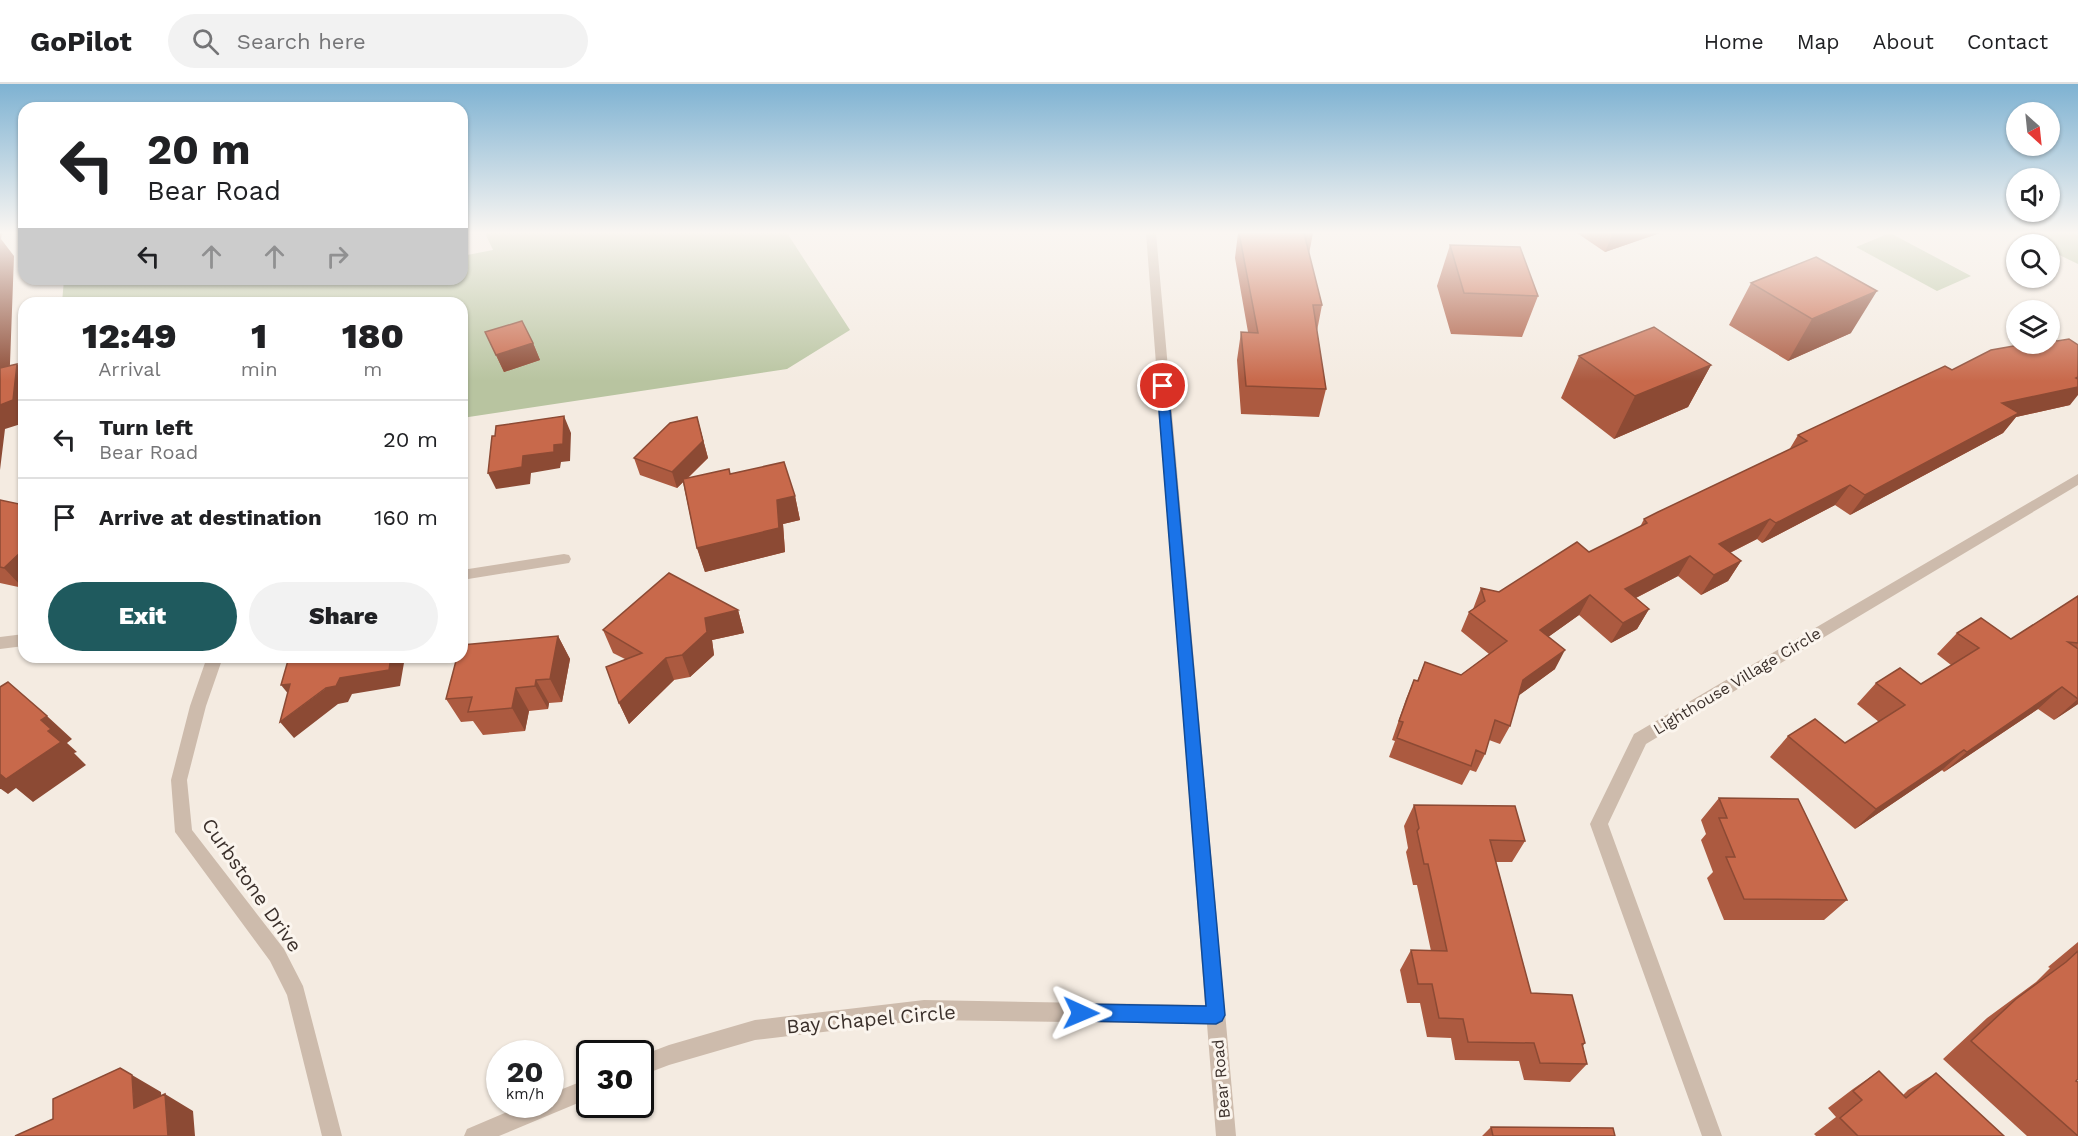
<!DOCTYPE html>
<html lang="en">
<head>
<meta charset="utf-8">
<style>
	body { margin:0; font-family:"Work Sans",sans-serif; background:#f2f2f2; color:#202124; height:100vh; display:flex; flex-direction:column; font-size:22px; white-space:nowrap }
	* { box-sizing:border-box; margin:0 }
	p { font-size:20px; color:#757577 }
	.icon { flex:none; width:33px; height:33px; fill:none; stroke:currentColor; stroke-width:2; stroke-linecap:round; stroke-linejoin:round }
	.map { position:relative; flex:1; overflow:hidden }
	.panel { position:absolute; left:18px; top:213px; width:450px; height:366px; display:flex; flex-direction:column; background:#fff; border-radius:18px; box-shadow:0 2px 4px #0004 }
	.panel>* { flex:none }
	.guide { position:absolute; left:18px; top:18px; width:450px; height:183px; border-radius:18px; box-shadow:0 2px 4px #0004; background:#fff; color:#202124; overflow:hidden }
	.needle { width:39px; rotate:153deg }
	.fabs { position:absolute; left:2006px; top:18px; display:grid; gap:12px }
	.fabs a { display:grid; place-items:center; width:54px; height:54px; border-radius:50%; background:#fff; box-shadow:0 2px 4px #0004; font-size:30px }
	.speed { position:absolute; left:486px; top:956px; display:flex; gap:12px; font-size:30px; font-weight:700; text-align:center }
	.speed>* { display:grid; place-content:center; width:78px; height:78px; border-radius:50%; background:#fff; box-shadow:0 2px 4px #0004; line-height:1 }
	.speed small { font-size:15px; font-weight:400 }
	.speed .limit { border:3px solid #111; border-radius:9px; background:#fff; color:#111 }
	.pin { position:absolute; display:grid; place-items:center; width:51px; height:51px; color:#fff; margin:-26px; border:3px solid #fff; border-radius:50%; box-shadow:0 2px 6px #0007 }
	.me { position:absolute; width:66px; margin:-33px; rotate:91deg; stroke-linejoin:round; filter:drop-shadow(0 0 4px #0008) }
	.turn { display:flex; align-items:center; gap:21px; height:126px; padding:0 30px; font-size:27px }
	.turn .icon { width:78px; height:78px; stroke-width:2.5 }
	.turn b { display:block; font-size:42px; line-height:51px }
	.lanes { display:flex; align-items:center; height:57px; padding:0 30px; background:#0003; justify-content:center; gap:30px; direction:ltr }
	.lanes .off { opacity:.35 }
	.eta { display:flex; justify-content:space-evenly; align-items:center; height:102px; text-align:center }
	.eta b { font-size:36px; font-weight:800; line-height:42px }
	.cta { display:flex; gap:12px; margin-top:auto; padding:12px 30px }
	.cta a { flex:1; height:69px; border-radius:36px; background:#1f5a5e; color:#fff; font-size:24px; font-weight:800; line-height:69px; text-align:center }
	.cta a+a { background:#f2f2f2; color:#202124 }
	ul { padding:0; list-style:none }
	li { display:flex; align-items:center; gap:18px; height:78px; padding:0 30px; border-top:2px solid #e0e0e0 }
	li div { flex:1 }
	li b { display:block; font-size:22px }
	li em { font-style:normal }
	header { display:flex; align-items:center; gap:36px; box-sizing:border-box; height:84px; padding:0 30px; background:#fff; border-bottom:2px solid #e0e0e0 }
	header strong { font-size:28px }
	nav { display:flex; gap:33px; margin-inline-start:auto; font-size:21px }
	.search { width:420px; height:54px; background:#f2f2f2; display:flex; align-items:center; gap:15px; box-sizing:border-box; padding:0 21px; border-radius:33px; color:#757577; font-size:22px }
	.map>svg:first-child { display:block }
</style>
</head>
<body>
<header>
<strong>GoPilot</strong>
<div class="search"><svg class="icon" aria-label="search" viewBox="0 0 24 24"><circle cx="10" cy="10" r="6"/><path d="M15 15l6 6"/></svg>Search here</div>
<nav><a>Home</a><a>Map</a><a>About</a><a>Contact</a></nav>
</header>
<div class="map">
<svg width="2078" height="1052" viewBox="0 0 2078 1052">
	<rect width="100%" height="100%" fill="#f4ebe1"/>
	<path fill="#b8c4a0" d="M485 149H787L850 246 787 285 462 334V219H62L64 195H462V172L493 166Z
		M1890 149 1971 192 1937 207 1856 163Z
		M2046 149H2078V180L2049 166V160H2038L2030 156Z"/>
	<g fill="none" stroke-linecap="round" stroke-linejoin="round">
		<path fill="#cdbbac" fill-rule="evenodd" d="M1146 149H1156L1236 1052H1216L1207 940 924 936 755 956 669 981 640 992V972L669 961 755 936 924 916 1205 921Z
			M2078 390V401L1646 660 1608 740 1722 1052H1702L1590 740 1634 650Z
			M564 470 569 471 571 475 569 479 462 496V486Z
			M24 550V562L0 565V553Z
			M207 573H223L206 622 187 696 192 746 284 865 303 902 342 1052H322L287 911 270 877 175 748 171 696 190 622Z
			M590 994V1014L499 1052H464L467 1045 526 1020H550V1010Z"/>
	</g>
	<path fill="#ac5a40" d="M1238 149H1313L1309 170 1322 221 1317 247 1326 305 1319 333 1241 330 1237 276 1241 248H1248L1235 174Z
		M1577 149H1660L1605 168Z
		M1450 161 1538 212 1522 253 1451 250 1437 202Z
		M1751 199 1851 249 1788 277 1729 241Z
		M485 248 533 259 540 276 504 288Z
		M1579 272 1711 281 1688 323 1614 355 1561 314Z
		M1952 286 2070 321 2016 333 2003 349 1850 431 1835 421 1762 459 1757 455 1730 469 1741 477 1728 497 1701 511 1678 492 1636 514 1649 525 1637 545 1611 559 1579 531 1548 553 1555 585 1519 611 1510 642 1500 660 1489 656 1485 670 1476 688 1470 686 1462 701 1389 673 1395 657 1392 656 1406 615 1414 596 1417 597 1425 578 1461 591 1489 570 1461 547 1469 528 1473 525 1481 504 1499 508 1589 468 1640 443 1644 435 1789 366 1798 351Z
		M697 333 708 374 688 394 730 390 795 412 800 436 783 440 785 468 705 488 697 464 683 398 677 404 640 391 634 374Z
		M0 416 23 504 0 499Z
		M2078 512V620L2054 636 2038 625 1944 688 1942 686 1855 745 1770 673 1788 652 1845 659 1879 638 1857 620 1876 599 1921 600 1951 581 1937 570 1957 549 2011 555Z
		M738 526 744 549 712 556 714 571 690 593 674 596 629 640 619 619 625 575 613 569 603 546Z
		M558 552 570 575 562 618 549 619 548 625 529 627 525 647 483 651 473 637 461 638 446 615Z
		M1719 714 1847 816 1824 836H1724L1707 794 1713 788 1701 756 1706 750 1701 736Z
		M1414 721 1525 757 1512 778H1496L1531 909 1585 959 1583 962 1587 980 1570 998 1524 996 1519 977 1455 976 1451 954 1427 953 1420 919H1407L1400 886 1411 866 1431 867 1417 801H1413L1406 768 1408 764 1404 742Z
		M2078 858V995L2076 997 2078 1052H2027L1943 975 1987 934 2036 898 2050 884 2048 883Z
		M1879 987 1903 1011 1908 1006 1936 989 2004 1052H1816L1814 1050 1836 1033 1828 1024 1853 1005Z
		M1491 1043 1615 1052H1482Z"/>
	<path fill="#8c4a34" d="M0 149H2L1 155 14 172 9 306 0 295Z
		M1613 149H1660L1605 168Z
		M1877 207 1851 249 1788 277 1812 235Z
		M533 259 540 276 504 288 496 271Z
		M17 280 24 288V339L5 345 0 386V321Z
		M1711 281 1688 323 1614 355 1635 312Z
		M2078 293V311L2070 321 2016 333 2003 349 1850 431 1865 411 2002 319Z
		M564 332 571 349 570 377 561 378 560 384 531 389 530 400 496 405 488 389 523 372 554 361Z
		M697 333 708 374 677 404 672 388Z
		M1850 401 1835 421 1762 459 1776 439Z
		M795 412 800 436 783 440 785 468 705 488 697 464 777 416Z
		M1770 435 1757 455 1707 480 1719 460Z
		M24 465V504H23L4 484Z
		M1690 472 1678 492 1614 525 1625 505Z
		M1741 477 1728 497 1701 511 1714 491Z
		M1590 511 1579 531 1530 566 1540 546Z
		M1649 525 1637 545 1611 559 1623 539Z
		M738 526 744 549 712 556 714 571 690 593 682 571 705 534Z
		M558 552 570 575 562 618 550 595Z
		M1565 566 1555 585 1514 615 1523 596Z
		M391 573H405L400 602 352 610 348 618 338 620 294 654 280 638 340 594Z
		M666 574 674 596 629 640 619 619Z
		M536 596 549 619 548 625 535 602Z
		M290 600 294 617 281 601Z
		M2062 603 2038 625 1944 688 1967 668Z
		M516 604 529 627 525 647 512 624Z
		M2078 615V620L2054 636Z
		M47 632 72 655 67 659 77 668 74 669 86 681 33 718 16 704 8 710 1 705H0V689L48 647 41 636Z
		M1964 666 1942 686 1855 745 1876 725Z
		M132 991 161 1008 163 1041 134 1024Z
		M165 1010 193 1027 195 1052H168Z"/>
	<path fill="#c8694b" stroke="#8c4a34" stroke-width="1.5" d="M1239 149H1304L1322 221H1313L1326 305 1246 302 1241 248 1258 249Z
		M1450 161 1520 163 1538 212 1464 209Z
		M1816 173 1877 207 1812 235 1751 199Z
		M522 237 533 259 496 271 485 248Z
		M1654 243 1711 281 1635 312 1579 272Z
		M2053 254 2057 257 2069 255 2078 261V293L2076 294 2078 295V303L2002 319 2019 329 1865 411 1850 401 1776 439 1770 435 1719 460 1741 477 1714 491 1690 472 1625 505 1649 525 1623 539 1590 511 1540 546 1565 566 1523 596 1510 642 1495 636 1485 670 1476 666 1471 682 1397 654 1403 638 1399 637 1414 596 1418 597 1425 578 1461 591 1507 557 1469 528 1485 517 1481 504 1499 508 1577 458 1589 468 1647 439 1644 435 1658 428 1807 357 1798 351 1945 282 1952 286 1991 266 2025 260H2049V255Z
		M17 280 13 316 0 321V284Z
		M564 332 563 360 554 361V368L523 372 522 383 488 389 492 352H495L496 342Z
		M697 333 703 357 672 388 634 374 670 339Z
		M784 378 795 412 777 416 779 444 697 464 683 395 729 385 730 390Z
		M0 416 24 421V465L4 484 0 483Z
		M669 489 738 526 705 534 707 548 682 571 666 574 619 619 606 583 642 569 603 546Z
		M2078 512V559L2068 558 2078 565V615L2062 603 1967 668 1964 666 1876 725 1788 652 1815 635 1845 659 1905 621 1876 599 1900 584 1921 600 1979 564 1957 549 1981 534 2011 555Z
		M558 552 550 595 536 596 535 602 516 604 512 624 468 628 472 613 446 615 457 573H462V561Z
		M289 573H391L389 586 340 594 336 602 326 604 280 638 290 600 281 601Z
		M8 598 47 632 41 636 51 645 48 647 61 658 6 695 0 690V603Z
		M1719 714 1798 715 1847 816 1744 815 1726 773H1735L1719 734H1727Z
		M1414 721 1515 722 1525 757 1490 756 1531 909 1572 911 1585 959 1582 960 1587 980 1540 979 1534 959 1468 958 1463 935 1439 934 1432 900H1418L1411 866 1447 867 1428 780H1424L1417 747 1419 744Z
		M2078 867V995L2076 997 2078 998V1052L1971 957 2016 915 2066 878Z
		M120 984 132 991 134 1024 165 1010 168 1052H15L53 1035V1015Z
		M1879 987 1906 1014 1936 989 2004 1052H1858L1840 1034 1862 1016 1853 1007Z
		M1491 1043 1613 1044 1615 1052H1493Z"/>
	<linearGradient id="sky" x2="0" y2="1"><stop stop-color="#7eb2d2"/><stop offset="0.5" stop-color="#faf6f2"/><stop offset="1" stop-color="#faf6f2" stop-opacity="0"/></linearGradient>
	<rect width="2078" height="297" fill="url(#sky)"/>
	<path fill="#1a73e8" stroke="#114b97" stroke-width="1.5" d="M1163 298 1168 302 1225 931 1222 937 1216 940 1081 937 1075 935 1072 929 1075 922 1081 920 1206 922 1157 302Z"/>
	<g text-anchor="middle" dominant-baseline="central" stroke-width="6" stroke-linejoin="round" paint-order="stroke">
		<g font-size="16" fill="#3b302b" stroke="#fbf5ee">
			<text transform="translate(1737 597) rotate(-31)">Lighthouse Village Circle</text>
			<text transform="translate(1221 995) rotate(-95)">Bear Road</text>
		</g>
		<g font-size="20" fill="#3b302b" stroke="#fbf5ee">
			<text transform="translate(252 801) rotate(55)">Curbstone Drive</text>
			<text transform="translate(871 935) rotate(-5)">Bay Chapel Circle</text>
		</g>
	</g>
</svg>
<div class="fabs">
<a><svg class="needle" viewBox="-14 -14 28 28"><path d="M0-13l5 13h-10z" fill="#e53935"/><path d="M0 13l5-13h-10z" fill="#757577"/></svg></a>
<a><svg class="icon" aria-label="sound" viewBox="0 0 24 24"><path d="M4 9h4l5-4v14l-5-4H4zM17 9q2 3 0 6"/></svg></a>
<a><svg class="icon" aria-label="search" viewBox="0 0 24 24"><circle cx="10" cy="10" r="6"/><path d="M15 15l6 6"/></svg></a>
<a><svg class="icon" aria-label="layers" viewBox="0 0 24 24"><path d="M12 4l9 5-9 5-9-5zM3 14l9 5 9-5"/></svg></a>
</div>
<div class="speed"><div>20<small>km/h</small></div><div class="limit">30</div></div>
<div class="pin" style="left:1163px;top:302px;background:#d93025"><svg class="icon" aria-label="arrive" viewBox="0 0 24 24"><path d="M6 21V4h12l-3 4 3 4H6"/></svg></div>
<svg class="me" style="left:1081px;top:929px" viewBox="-20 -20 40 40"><path d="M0-17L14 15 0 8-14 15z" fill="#1a73e8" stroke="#fff" stroke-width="4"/></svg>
<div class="guide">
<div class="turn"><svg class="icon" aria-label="left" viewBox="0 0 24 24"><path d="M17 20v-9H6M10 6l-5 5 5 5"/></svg><div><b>20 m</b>Bear Road</div></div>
<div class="lanes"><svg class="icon" aria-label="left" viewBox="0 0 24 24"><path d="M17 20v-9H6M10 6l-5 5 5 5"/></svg><svg class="icon off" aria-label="ahead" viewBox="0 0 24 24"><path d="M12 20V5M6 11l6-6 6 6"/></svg><svg class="icon off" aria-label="ahead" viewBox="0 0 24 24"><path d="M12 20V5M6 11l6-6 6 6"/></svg><svg class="icon off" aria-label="right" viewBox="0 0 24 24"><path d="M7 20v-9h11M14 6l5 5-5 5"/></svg></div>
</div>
<section class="panel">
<div class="eta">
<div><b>12:49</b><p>Arrival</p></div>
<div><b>1</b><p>min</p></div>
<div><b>180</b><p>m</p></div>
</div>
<ul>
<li><svg class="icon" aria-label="left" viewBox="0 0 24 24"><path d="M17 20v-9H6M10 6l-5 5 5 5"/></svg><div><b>Turn left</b><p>Bear Road</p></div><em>20 m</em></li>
<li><svg class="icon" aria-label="arrive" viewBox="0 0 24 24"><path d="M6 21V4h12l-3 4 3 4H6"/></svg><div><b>Arrive at destination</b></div><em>160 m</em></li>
</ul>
<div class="cta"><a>Exit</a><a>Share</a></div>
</section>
</div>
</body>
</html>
